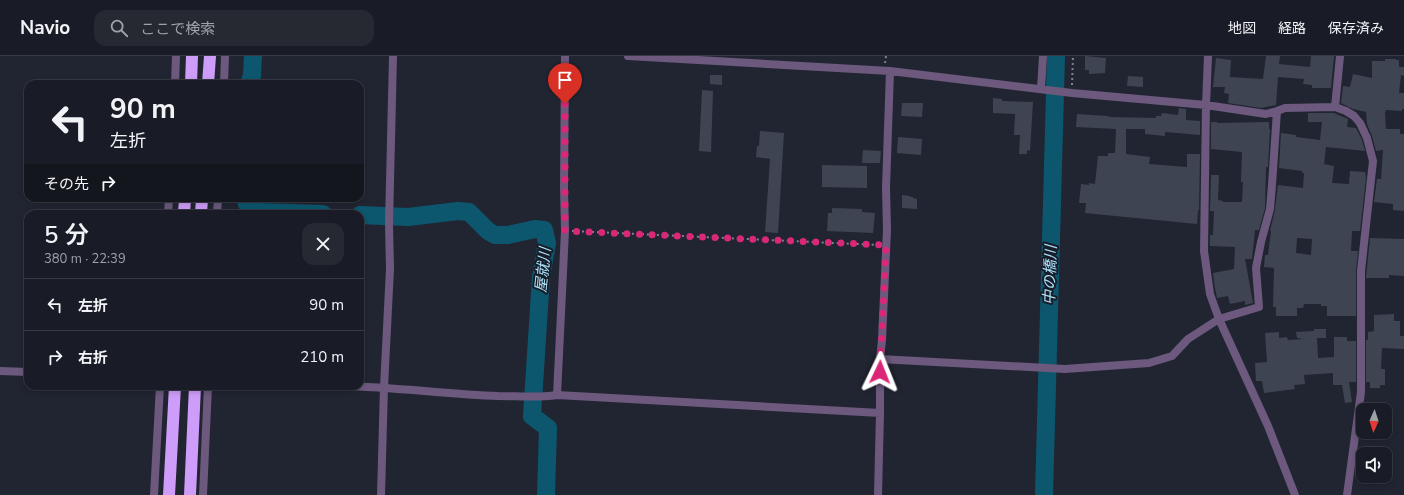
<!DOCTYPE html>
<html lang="ja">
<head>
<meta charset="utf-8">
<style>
	body { margin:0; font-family:"Nunito Sans","Noto Sans JP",sans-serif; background:#262932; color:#f1f3f6; height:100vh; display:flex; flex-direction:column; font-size:15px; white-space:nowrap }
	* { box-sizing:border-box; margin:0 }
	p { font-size:13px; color:#9fa1a7 }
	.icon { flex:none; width:22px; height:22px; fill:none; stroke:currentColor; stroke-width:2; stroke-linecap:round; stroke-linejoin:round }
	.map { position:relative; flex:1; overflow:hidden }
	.details { position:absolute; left:24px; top:154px; width:340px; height:180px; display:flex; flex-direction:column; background:#191c26; border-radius:12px; box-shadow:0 2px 6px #0003,0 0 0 1px #373a43 }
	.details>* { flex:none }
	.guide { position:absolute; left:24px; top:24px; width:340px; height:122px; border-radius:12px; box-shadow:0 2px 6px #0003,0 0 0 1px #373a43; background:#191c26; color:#f1f3f6; overflow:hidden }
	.needle { width:26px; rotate:183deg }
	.buttons { position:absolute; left:1356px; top:347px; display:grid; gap:8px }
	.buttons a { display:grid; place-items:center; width:36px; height:36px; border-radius:8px; background:#191c26; box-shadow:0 2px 6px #0003,0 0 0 1px #373a43; font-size:20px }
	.pin { position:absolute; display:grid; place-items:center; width:34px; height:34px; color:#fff; margin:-41px -17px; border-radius:50% 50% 50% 0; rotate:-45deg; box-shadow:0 0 4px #0007 }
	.pin .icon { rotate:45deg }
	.me { position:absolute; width:44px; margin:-22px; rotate:2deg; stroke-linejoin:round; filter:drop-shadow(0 0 3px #0008) }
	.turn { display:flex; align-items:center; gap:14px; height:84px; padding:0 20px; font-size:18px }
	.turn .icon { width:52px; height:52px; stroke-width:2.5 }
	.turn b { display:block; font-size:28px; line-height:34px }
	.then { display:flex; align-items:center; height:38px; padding:0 20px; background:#0003; gap:8px; font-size:15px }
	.round { display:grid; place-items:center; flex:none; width:42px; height:42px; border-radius:12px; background:#262932 }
	.summary { display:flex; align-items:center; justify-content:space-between; height:68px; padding:0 20px }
	h1 { font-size:24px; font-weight:600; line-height:30px }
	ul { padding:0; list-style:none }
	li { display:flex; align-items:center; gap:12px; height:52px; padding:0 20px; border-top:1px solid #373a43 }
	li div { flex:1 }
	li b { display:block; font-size:15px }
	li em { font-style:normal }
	header { display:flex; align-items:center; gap:24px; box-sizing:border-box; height:56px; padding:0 20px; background:#191c26; border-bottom:1px solid #373a43 }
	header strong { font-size:19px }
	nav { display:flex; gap:22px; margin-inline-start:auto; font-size:14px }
	.search { width:280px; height:36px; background:#262932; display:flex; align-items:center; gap:10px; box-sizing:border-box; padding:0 14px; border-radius:12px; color:#9fa1a7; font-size:15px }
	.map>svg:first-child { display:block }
</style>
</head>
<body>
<header>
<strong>Navio</strong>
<div class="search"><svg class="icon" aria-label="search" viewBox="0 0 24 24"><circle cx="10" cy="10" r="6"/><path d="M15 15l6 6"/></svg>ここで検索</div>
<nav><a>地図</a><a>経路</a><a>保存済み</a></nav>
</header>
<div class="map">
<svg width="1404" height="439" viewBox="0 0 1404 439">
	<rect width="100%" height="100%" fill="#212532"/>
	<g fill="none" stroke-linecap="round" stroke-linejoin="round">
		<path stroke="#0c576e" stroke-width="18" d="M249 28 252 20 253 0
			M245 142 247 148 260 156 323 158
			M360 159 408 161 458 155 469 156 488 175 495 179H508L535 173 544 174 547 187 541 221 532 360 548 372 546 439
			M1044 439 1056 0"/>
	</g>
	<path fill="#3f4453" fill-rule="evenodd" d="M1085 0 1106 2 1105 17 1089 18V14H1085Z
		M1266 0H1280L1279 8 1310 11 1311 0H1334L1331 32H1312V29L1303 28 1304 23 1278 21 1276 49 1261 52 1228 47 1229 38 1224 37 1225 31H1213L1216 2 1231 4 1230 21 1263 23Z
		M1385 3H1396V4H1399V11H1404V20L1401 19 1399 37H1404V53H1402V55L1386 54 1385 57 1386 73H1400V78H1404V155L1393 154V148L1374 146 1377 123H1381L1383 94 1376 95 1372 80 1367 68 1366 56 1353 53 1341 47 1343 30 1350 31 1353 18 1372 22V5H1385Z
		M710 19H722V29L710 28Z
		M1128 20 1143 21V31L1127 30Z
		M702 34 713 35 711 96 699 95Z
		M993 42 1002 43V45L1033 46 1030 95 1027 94V98H1019L1020 79H1014L1015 58 993 57Z
		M902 47H923L922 61 901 60Z
		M1179 52 1186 53V64L1200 65V79L1165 76V80L1145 78V73H1126V98L1150 101 1149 108 1187 111V98H1200L1199 154H1198L1197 168 1085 157 1086 147H1079L1081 128 1089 129V127L1095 128 1098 100H1108V97H1115L1116 73 1076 71 1077 58 1107 60 1110 61 1156 62V60H1161L1162 57 1178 59Z
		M1308 57H1334L1348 63 1347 71 1356 72 1362 84 1365 95 1326 91 1324 108 1334 110 1332 127 1349 128 1350 115 1365 116 1366 122 1360 175H1352L1351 195H1358L1356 215V260H1327V250H1321V248H1304L1303 252H1297V260H1276V251H1273L1274 212 1264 211 1265 199H1268L1271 175H1270L1275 154 1278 129 1303 132 1304 117H1302V115L1279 112 1281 77 1296 79V81L1320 84 1322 66H1308ZM1297 182 1312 183 1311 199 1296 197Z
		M1211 66H1217V67L1269 66V73H1270L1268 111H1266L1265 152 1259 174H1255L1252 203H1245L1253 247 1245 249V245L1230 248 1228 240 1217 242 1215 232 1213 217 1234 213 1235 191 1210 190V179H1213L1214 155H1210L1211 119H1219L1218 144 1223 145V146H1242L1243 126H1241L1242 96 1211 93Z
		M760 75 784 77 778 177 765 176 770 103 756 101 757 90H759Z
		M898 81 922 83 921 99 897 97Z
		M863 94 881 95 880 107H862Z
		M822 109 867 110V132L822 131Z
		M902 139 910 140V141H913V142L917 143V153L902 152Z
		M832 152 862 153V156L875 157 873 177 827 175 828 157H832Z
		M1370 182 1404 183V220L1389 219V222H1366Z
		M1394 258V265H1400V280H1404V293L1382 292 1381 313H1385V329H1380V332H1370V326H1366V284H1368V276L1374 275V259Z
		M1314 273H1326V282H1317L1318 302 1334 301V281H1347V285H1356V326H1349L1352 346 1345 347 1342 329H1333V317L1304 319 1305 328 1294 329 1295 333 1264 337 1262 325H1256L1255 307 1267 306 1265 277 1279 276V282L1287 281 1288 284 1303 283 1297 282 1296 276 1314 275Z"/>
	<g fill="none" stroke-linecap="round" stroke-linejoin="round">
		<path stroke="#7f838e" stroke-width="2" stroke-dasharray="2 3" stroke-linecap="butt" d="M885 7 886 0
			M1072 29 1073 0
			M572 175 878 189"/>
		<path stroke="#6c597d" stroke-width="8" d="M628 0 890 15 1072 37 1206 49 1266 58 1277 55 1285 52 1335 51 1346 55 1354 60 1360 67 1367 82 1373 105 1361 215V336L1347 439
			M1208 0 1206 49 1204 195 1210 238 1219 263 1268 370 1295 439
			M175 28 176 0
			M224 28 225 0
			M1041 33 1043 0
			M1335 51 1340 0
			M168 158 169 142
			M217 158 218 142
			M880 303 1065 313 1149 307 1172 300 1188 283 1219 263 1259 251 1256 212 1261 186 1270 153 1272 129 1277 55
			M0 315 28 316
			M342 330C394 331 446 338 498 340 518 340 537 342 557 339L880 357
			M557 339 565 175 564 132 565 0
			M154 439 160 330
			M203 439 208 330
			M381 439 384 331 390 213 389 168 393 0
			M878 439 880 357V303L882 284 887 174 886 131 890 15"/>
		<path stroke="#ce9df9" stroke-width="12" d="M191 28 192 0
			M208 28 210 0
			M184 158 185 142
			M201 158 202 142
			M169 439 175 330
			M190 439 195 330"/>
	</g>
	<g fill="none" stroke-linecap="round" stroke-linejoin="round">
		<path stroke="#db2777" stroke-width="7" stroke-dasharray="0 12.6" d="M565 48V175L886 189 880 316"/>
	</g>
	<g text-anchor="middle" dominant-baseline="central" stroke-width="4" stroke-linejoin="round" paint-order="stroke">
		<g font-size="15" font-style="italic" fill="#ace2f9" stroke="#171c28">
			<text transform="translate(543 214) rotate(-84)">屋就川</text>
			<text transform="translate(1050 219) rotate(-88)">中の橋川</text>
		</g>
	</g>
</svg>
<div class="buttons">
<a><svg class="needle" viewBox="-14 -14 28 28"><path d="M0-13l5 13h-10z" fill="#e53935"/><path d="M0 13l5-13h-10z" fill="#9fa1a7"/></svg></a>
<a><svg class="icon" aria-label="sound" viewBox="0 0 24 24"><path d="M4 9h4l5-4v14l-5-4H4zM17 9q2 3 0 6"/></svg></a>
</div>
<div class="pin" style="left:565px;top:48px;background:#d93025"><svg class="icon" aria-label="arrive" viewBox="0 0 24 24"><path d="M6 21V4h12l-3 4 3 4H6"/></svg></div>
<svg class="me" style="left:880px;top:316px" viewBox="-20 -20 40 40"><path d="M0-17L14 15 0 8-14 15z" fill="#db2777" stroke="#fff" stroke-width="4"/></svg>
<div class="guide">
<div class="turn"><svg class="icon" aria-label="left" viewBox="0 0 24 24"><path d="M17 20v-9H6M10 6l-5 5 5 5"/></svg><div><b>90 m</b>左折</div></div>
<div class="then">その先<svg class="icon" aria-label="right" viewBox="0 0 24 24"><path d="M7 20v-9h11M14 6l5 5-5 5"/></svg></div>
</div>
<section class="details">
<div class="summary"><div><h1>5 分</h1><p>380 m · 22:39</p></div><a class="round"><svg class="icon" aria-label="close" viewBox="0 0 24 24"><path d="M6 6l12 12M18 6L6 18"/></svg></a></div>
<ul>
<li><svg class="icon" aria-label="left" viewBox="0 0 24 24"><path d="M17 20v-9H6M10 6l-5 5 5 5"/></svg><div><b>左折</b></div><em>90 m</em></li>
<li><svg class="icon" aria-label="right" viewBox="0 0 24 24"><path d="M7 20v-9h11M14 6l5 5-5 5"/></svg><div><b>右折</b></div><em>210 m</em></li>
</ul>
</section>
</div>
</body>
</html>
